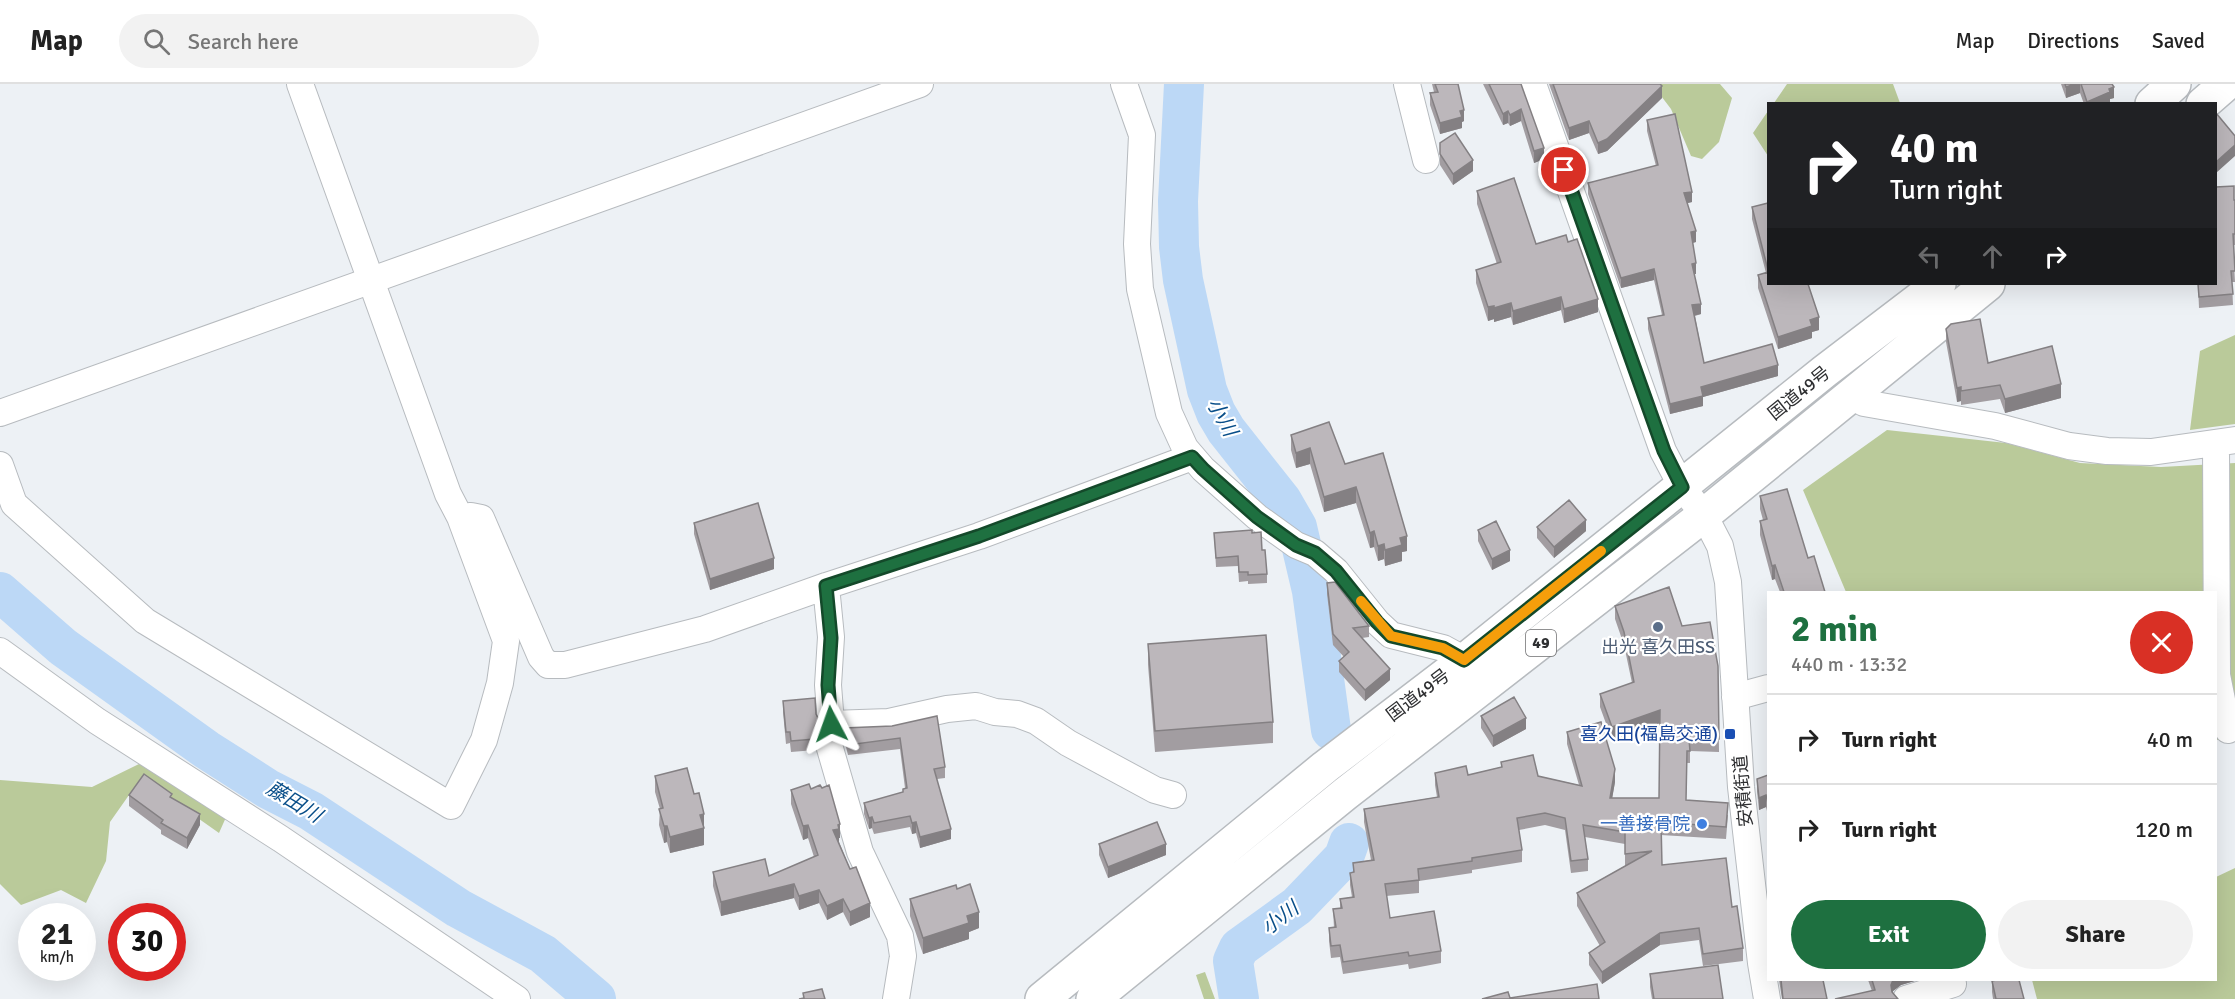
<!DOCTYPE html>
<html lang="en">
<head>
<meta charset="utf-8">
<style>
	body { margin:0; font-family:Signika,"Noto Sans JP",sans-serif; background:#f2f2f2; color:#222; height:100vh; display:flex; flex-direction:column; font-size:22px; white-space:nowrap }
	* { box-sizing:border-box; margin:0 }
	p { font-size:20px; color:#767676 }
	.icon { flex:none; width:33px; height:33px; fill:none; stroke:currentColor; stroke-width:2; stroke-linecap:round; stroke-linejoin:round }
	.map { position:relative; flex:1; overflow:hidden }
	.details { position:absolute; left:1767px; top:507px; width:450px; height:390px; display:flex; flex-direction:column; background:#fff; border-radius:0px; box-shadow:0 6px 24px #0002 }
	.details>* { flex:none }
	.banner { position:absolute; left:1767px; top:18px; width:450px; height:183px; border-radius:0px; box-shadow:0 6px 24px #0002; background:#202124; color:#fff; overflow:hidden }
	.speed { position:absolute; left:18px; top:819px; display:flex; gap:12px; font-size:30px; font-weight:700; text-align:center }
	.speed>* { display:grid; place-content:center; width:78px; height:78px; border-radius:50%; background:#fff; box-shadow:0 6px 24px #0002; line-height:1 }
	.speed small { font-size:15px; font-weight:400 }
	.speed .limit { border:9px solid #d22; background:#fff; color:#111 }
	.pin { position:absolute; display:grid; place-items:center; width:51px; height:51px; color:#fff; margin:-26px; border:3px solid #fff; border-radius:50%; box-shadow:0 2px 6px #0007 }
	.me { position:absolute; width:66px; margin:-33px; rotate:356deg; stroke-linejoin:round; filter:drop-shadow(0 0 4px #0008) }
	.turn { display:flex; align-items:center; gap:21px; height:126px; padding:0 24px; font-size:27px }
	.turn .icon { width:78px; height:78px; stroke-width:2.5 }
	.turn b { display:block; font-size:42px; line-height:51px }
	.lanes { display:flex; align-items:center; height:57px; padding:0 24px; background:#0003; justify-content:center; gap:30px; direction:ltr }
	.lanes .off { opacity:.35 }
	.round { display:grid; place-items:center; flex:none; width:63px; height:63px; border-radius:32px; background:#f2f2f2 }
	.overview { display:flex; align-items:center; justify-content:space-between; height:102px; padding:0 24px }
	h1 { font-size:36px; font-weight:800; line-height:45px; color:#1e7040 }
	.button { display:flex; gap:12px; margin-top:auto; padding:12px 24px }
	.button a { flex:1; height:69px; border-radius:36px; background:#1e7040; color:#fff; font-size:24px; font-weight:800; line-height:69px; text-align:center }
	.button a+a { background:#f2f2f2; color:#222 }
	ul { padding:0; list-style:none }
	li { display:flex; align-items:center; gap:18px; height:90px; padding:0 24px; border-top:2px solid #e0e0e0 }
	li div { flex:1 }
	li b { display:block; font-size:22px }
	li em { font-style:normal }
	header { display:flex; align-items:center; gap:36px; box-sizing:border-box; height:84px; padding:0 30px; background:#fff; border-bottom:2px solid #e0e0e0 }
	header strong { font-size:28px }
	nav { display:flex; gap:33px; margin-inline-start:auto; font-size:21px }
	.search { width:420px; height:54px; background:#f2f2f2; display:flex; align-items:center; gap:15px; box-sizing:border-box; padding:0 21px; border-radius:33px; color:#767676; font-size:22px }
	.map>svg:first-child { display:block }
</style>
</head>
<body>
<header>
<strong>Map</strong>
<div class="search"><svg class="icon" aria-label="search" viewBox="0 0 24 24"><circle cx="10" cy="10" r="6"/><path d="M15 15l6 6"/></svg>Search here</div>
<nav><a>Map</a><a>Directions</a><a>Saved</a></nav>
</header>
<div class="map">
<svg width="2235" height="915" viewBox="0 0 2235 915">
	<rect width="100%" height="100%" fill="#edf1f5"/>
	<path fill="#baca9a" d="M1652 0H1720L1732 14 1719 58 1702 75 1691 72 1671 25Z
		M1787 0H1893L1900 19H1774Z
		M1768 27V72L1753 49Z
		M2235 251V340L2190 346 2200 267Z
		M1887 346 2006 359 2080 379 2161 383 2235 379V654L2216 656V508H1846L1803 406Z
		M139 680 150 681 227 731 219 749 141 694 110 738 106 777 86 819 61 806 21 821 0 800V696L92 703Z
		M2235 784V915H2037L2032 896H2216V793Z
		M1205 888 1215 915H1204L1196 891Z"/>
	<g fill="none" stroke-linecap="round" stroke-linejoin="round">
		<path stroke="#bcd8f6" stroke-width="40" d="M1184 0 1178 117 1179 163 1183 196 1207 306 1216 329 1226 346 1282 417 1297 443 1312 507 1331 646
			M0 508 63 563 207 666 268 705 311 727 458 824 543 870 596 915
			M1239 915 1233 877 1239 864 1297 822 1344 773 1349 759"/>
		<g stroke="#b7bbbf" stroke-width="28">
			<path id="street" d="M1124 0 1142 51 1137 160 1140 205 1169 329 1185 364 1203 385 1257 433 1296 461 1315 469 1336 487 1377 538 1391 551 1443 564 1465 576
				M1407 0 1426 76
				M1533 0 1663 367 1682 403 1704 431 1720 462 1728 498 1741 703 1761 879 1767 915
				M1851 312 1864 319 1995 342 2069 362 2107 367 2151 368 2235 356
				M0 329 920 0
				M2216 359 2217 591 2228 646
				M0 381 14 420 145 537 451 722 484 656 500 599 506 557 460 433 448 410 300 0
				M460 433 471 432 481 434 541 573 548 581H565L705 545 826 502 979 452 1192 373
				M826 502 831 553 828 601 831 640 889 638 947 625 976 622 995 628 1017 630 1036 637 1068 659 1155 706 1173 711
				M0 567 97 637 281 755 517 915
				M1735 613 1768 604
				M829 661 860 768 900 852 903 872 896 915
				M1906 915 1953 900"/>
		</g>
		<g stroke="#b7bbbf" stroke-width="36">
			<path id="highway" d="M2152 20 2174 0
				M2203 20 2226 0
				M1042 915 1325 683 1465 576 1825 287 1939 200
				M1093 915 1345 710 1704 431 1988 200"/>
		</g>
		<use href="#street" stroke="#fff" stroke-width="26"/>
		<use href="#highway" stroke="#fff" stroke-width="33"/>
	</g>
	<path fill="#a29da1" d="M1432 0H1458L1464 37 1462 38V44L1440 50 1430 21V9L1434 8Z
		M1483 0H1521L1544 75 1534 79 1521 37 1510 42 1508 39 1503 41Z
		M1549 0H1660L1662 14 1607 67 1598 70 1589 49 1569 56Z
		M2061 0H2112L2114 14 2110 15V18L2108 20H2084L2080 9 2066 14Z
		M1647 36 1692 118 1687 119 1696 158 1693 159 1696 190H1694L1701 230 1695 232 1704 279 1778 292 1703 313V322L1670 330 1648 245V234L1662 231 1654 196 1621 204 1588 110V99L1656 82 1647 47Z
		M1440 59 1473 87 1453 101 1440 81Z
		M1477 107 1536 160 1568 158 1598 228 1564 239 1561 226 1513 241 1511 233 1494 238V235L1488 237 1476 199V186L1497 180 1477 120Z
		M2234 116H2235V161H2233L2235 198H2232L2233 221 2199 224 2198 200H2216Z
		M1768 119V200L1819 246 1812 248V254L1778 265 1758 204V191L1766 189 1752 135V123Z
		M1946 245 1988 279 2061 314 2005 329 2000 315 1961 321V317L1957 318 1946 258Z
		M1291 351 1345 380 1407 467 1402 468V477L1385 482 1384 475 1378 477 1374 463 1370 464 1356 419 1324 428 1310 380 1296 384 1291 366Z
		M1760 412 1808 474 1825 508H1780L1775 495 1772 496 1760 451V437L1763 436 1760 425Z
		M694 439 774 485 710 506 694 450Z
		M1537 443 1586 447 1554 474 1537 454Z
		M1478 446 1510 477 1492 486 1478 457Z
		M1214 449H1252L1262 466 1267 490V499L1248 500V497L1239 498 1238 482 1216 483Z
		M1327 499 1369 542V553L1362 554 1390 596 1365 617 1339 588V577L1344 573 1333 561 1327 510Z
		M1615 522 1682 542 1718 582 1719 668 1690 667V679H1687L1686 716 1728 731 1726 755 1661 751 1662 781 1732 823 1743 864V877L1703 882 1699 856 1660 861 1602 900 1589 881V869L1600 862 1577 822V809L1625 782V760L1585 753 1588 775V787L1571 789 1565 746 1545 741 1519 746 1522 766V778L1472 786V789L1419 797V809L1386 812 1390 834 1441 867V879L1409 885 1408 880 1343 890 1340 873 1331 874 1329 857V844H1334L1333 825 1340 824V815L1352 813 1350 801V789H1353V779L1371 776 1364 738V725L1437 713 1435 701V689L1468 691 1501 683V678L1538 692 1579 701 1567 660V648L1615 698 1612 714H1659L1660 639 1612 656 1600 623V610L1632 599 1624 561 1615 535Z
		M1148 560 1273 638V659L1155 668 1148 581Z
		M783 617 816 630 820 650 815 657V666L791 668 790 659 786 660 783 628Z
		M1481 632 1526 645 1493 663 1481 644Z
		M892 642 945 683V694L937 695 951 755 920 764 916 749 912 750 910 743 874 750 872 744 869 745 864 730V719L903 709V705L905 704 900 665 848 671 844 655V644Z
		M1768 691V731L1766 723 1759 726 1757 707V695Z
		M655 692 704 746V761L670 769 667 758 664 759 659 741 660 725 655 708Z
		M811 705 840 754H839V758L870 833 850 842 843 828 827 836 819 819 799 826 794 814 721 832 713 802V788L769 792 814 773 808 754 803 756 791 720V706Z
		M129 711 172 714 200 741 187 765 161 750V746L129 722Z
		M1099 760 1166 771 1108 794 1099 771Z
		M957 805 979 844 969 848V855L923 870 910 832V815Z
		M1650 890 1723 915H1652L1650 903Z
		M1779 896H1823L1827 915H1782Z
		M1868 896H1918L1901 901 1893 907 1892 909 1872 907Z
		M1992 897 2024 915H1993L1992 908Z"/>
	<path fill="#848083" d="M2075 0H2080V9L2066 14V3Z
		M1662 2V14L1607 67 1598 70V59Z
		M2114 3V14L2110 15V18L2108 20H2087V18Z
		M1521 25V37L1510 42V31Z
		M1464 26V37L1462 38V44L1440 50V39L1460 27Z
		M1508 27V39L1503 41V30Z
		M1589 37V49L1569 56V44Z
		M2235 61V72L2216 89V78Z
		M1544 64V75L1534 79V67Z
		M1473 76V87L1453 101V90Z
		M1692 108V118L1684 120V109Z
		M1696 147V158L1691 159V148Z
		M1696 179V190H1692V180Z
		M1654 185V196L1621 204V194Z
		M1561 213V226L1513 241V227Z
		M1598 215V228L1564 239V225Z
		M1511 219V233L1494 238V224Z
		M1701 220V230L1692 232V221Z
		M1494 222V235L1488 237V223Z
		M1819 233V246L1812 248V254L1778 265V253L1810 236Z
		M1778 281V292L1703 313V322L1670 330V320L1701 303Z
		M2061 300V314L2005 329V315Z
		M1961 303V317L1957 318V304Z
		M1310 364V380L1296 384V369Z
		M1356 403V419L1324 428V413Z
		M1586 436V447L1554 474V463Z
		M1374 447V463L1370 464V449Z
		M1407 452V467L1402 468V477L1385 482V466L1400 454Z
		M1384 460V475L1378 477V462Z
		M1510 466V477L1492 486V475Z
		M774 474V485L710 506V495Z
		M1775 481V495L1772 496V482Z
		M1390 585V596L1365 617V606Z
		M1660 626V639L1612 656V643Z
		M1526 634V645L1493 663V652Z
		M820 638V650L815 657V646Z
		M1615 685V698L1610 727V714Z
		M1766 711V723L1759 726V714Z
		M200 730V741L187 765V754Z
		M704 730V761L670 769V753L700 731Z
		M872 733V744L869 745V734Z
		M916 738V749L912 750V739Z
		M840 740V754H839V758L833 760V746L838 741Z
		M808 741V754L803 756V742Z
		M664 742H667V758L664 759Z
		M951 745V755L920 764V753Z
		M1166 760V771L1108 794V783Z
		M794 800V814L721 832V818Z
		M819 806V819L799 826V812Z
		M843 815V828L827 836V822Z
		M870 819V833L850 842V828Z
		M979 828V844L969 848V855L923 870V854L967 832Z
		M1660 849V861L1602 900V888Z
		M1893 896H1918L1901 901 1893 907 1891 912V901Z"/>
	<path fill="#bcb7bb" stroke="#848083" stroke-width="1.5" d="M1435 0H1458L1464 26 1460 27 1462 33 1440 39 1430 9 1438 8Z
		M1489 0H1521L1544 64 1534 67 1521 25 1510 31 1508 27 1503 30Z
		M1553 0H1660L1662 2 1607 55 1598 59 1589 37 1569 44Z
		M2065 0H2075L2066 3Z
		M2081 0H2112L2114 3 2109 5 2110 8 2087 18Z
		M2216 29 2235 52V61L2216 78Z
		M1675 30 1692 108 1684 109 1696 147 1691 148 1696 179 1692 180 1701 220 1692 221 1704 279 1772 260 1778 281 1701 303 1703 312 1670 320 1648 234 1664 231 1654 185 1621 194 1588 99 1658 81 1647 36Z
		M1455 49 1473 76 1453 90 1440 70V59Z
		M1514 94 1536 160 1566 151 1568 158 1577 155 1598 215 1564 225 1561 213 1513 227 1511 219 1494 224V222L1488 223 1476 186 1501 178 1477 107Z
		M2234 102V116H2235V150H2233L2235 187H2231L2233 210 2199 213 2198 200H2216V103Z
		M1768 119V186L1752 123Z
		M1768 188V200H1808L1819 233 1810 236 1812 242 1778 253 1758 191Z
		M1980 235 1988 279 2052 262 2061 300 2005 315 2000 301 1961 307V303L1957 304 1946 245 1951 240Z
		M1329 338 1345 380 1383 369 1407 452 1400 454 1402 461 1385 466 1384 460 1378 462 1374 447 1370 449 1356 403 1324 413 1310 364 1296 369 1291 351Z
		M1787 405 1808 474 1814 472 1825 508H1784L1775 481 1772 482 1760 437 1767 435 1760 412Z
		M1569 416 1586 436 1554 463 1537 443Z
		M758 419 774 474 710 495 694 439Z
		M1496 437 1510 466 1492 475 1478 446Z
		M1252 446V449L1261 448 1262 466H1265L1267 490 1248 491V488H1239L1238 472 1216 474 1214 449Z
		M1335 498 1369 542 1353 544 1390 585 1365 606 1339 577 1349 568 1333 550 1327 499Z
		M1669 503 1682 542 1710 538 1718 582 1719 655H1689L1690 667H1687L1686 716 1728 719 1726 743 1661 738 1662 781 1726 774 1732 823 1737 822 1743 864 1703 870 1699 844 1660 849 1602 888 1589 869 1605 858 1577 809 1652 767 1625 770V748L1583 741 1588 775 1571 777 1565 734 1545 729 1517 734 1522 766 1472 774V777L1418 785 1419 796 1385 800 1390 834 1434 827 1441 867 1409 872 1408 868 1343 878 1340 861 1331 862 1329 844 1336 843 1333 825 1342 824 1340 815 1354 813 1350 789 1354 788 1353 779 1374 776 1364 725 1439 713 1435 689 1466 682 1468 691 1502 683 1501 678 1533 671 1538 692 1582 702 1567 648 1601 638 1615 685 1610 714H1659L1660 626 1612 643 1600 610 1634 598 1624 548 1615 522Z
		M1266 551 1273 638 1155 647 1148 560Z
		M1514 613 1526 634 1493 652 1481 632Z
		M815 614 816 630 820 638 815 646V655L791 657 790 648H786L783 617Z
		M937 632 945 683 934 685 951 745 920 753 916 738 912 739 910 732 874 739 872 733 869 734 864 719 903 708V705L907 704 900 654 848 661 844 644 892 642Z
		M687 684 694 710 699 709 704 730 700 731 704 744 670 753 667 742H664L659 725 663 724 655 692Z
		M144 690 172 710 170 713 200 730 187 754 161 739 163 736 129 711Z
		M1768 691V719L1766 711 1759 714 1757 695Z
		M809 700 811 705 820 701 822 704 829 701 840 740 838 741 839 745 833 746 850 785 856 783 870 819 850 828 843 815 827 822 819 806 799 812 794 800 721 818 713 788 765 775 769 792 818 771 808 741 803 742 791 706Z
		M1157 738 1166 760 1108 783 1099 760Z
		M970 800 979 828 967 832 969 839 923 854 910 815 956 801 957 805Z
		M1718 881 1723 915H1654L1650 890Z
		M1781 896H1823L1827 915H1783Z
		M1872 896H1893L1891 901 1892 908 1898 915H1835L1875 906Z
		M1996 896H2019L2024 915H1996L1992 897Z
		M1597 900 1599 915H1482L1508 908 1510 914Z
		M822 905 825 915H799L804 914 803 909Z"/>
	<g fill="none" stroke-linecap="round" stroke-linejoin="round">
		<g stroke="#14492a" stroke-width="15">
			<path id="route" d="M831 640 828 601 831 554 826 502 979 452 1192 373 1203 385 1257 433 1296 461 1315 469 1336 487 1377 538 1391 552 1443 564 1464 576 1682 403 1664 367 1564 86"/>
		</g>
		<use href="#route" stroke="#1e7040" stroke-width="10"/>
		<path stroke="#f59e0b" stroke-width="10" d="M1361 517 1391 552 1443 564 1464 576 1601 467"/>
	</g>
	<circle fill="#5c6f8a" stroke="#fff" stroke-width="2" cx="1658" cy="543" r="6"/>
	<rect fill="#1a4fb4" stroke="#fff" stroke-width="2" x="1724" y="644" width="12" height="12" rx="3"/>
	<circle fill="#3f7fe0" stroke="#fff" stroke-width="2" cx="1702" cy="740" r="6"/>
	<g text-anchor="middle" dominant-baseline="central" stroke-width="4.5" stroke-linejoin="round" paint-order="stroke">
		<rect fill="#fff" stroke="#6d6d6f" stroke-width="1.5" x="1526" y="546" width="30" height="26" rx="4.5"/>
		<g font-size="16" font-weight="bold" fill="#2e2f31">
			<text x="1541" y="559">49</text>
		</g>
		<g font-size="18" fill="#2e2f31" stroke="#fff">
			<text transform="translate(1799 309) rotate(-39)">国道49号</text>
			<text transform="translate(1418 611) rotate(-37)">国道49号</text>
			<text transform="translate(1743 707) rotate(-95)">安積街道</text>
		</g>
		<g font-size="18" fill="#4e5e75" stroke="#fff">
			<text x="1658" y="563">出光 喜久田SS</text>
		</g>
		<g font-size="18" fill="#164399" stroke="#fff" text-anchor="end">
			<text x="1718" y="650">喜久田(福島交通)</text>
		</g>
		<g font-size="18" fill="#366cbe" stroke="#fff" text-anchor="end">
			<text x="1690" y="740">一善接骨院</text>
		</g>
		<g font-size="20" font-style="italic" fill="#084e89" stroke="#fff">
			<text transform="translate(1222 333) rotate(61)">小川</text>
			<text transform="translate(294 718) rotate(31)">藤田川</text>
			<text transform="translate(1280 834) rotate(-37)">小川</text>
		</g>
	</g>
</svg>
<div class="speed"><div>21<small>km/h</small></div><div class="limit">30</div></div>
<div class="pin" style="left:1564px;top:86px;background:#d93025"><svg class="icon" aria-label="arrive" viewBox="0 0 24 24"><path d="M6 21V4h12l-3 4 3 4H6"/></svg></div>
<svg class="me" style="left:831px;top:640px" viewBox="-20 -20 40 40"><path d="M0-17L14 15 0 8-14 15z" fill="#1e7040" stroke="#fff" stroke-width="4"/></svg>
<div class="banner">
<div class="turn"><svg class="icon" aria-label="right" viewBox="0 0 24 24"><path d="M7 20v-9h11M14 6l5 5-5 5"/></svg><div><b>40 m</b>Turn right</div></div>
<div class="lanes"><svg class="icon off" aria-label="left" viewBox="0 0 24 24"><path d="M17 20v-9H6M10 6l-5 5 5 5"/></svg><svg class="icon off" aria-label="ahead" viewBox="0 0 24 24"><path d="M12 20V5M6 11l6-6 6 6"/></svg><svg class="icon" aria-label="right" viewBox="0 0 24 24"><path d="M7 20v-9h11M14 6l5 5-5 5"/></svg></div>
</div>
<section class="details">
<div class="overview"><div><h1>2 min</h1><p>440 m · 13:32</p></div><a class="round" style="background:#d93025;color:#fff"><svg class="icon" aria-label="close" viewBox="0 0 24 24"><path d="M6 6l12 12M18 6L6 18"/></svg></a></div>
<ul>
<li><svg class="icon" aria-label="right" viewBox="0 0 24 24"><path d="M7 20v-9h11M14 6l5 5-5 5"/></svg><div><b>Turn right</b></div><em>40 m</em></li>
<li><svg class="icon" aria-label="right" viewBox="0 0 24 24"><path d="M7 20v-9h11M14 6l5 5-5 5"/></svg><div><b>Turn right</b></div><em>120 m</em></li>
</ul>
<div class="button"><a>Exit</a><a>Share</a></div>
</section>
</div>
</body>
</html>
